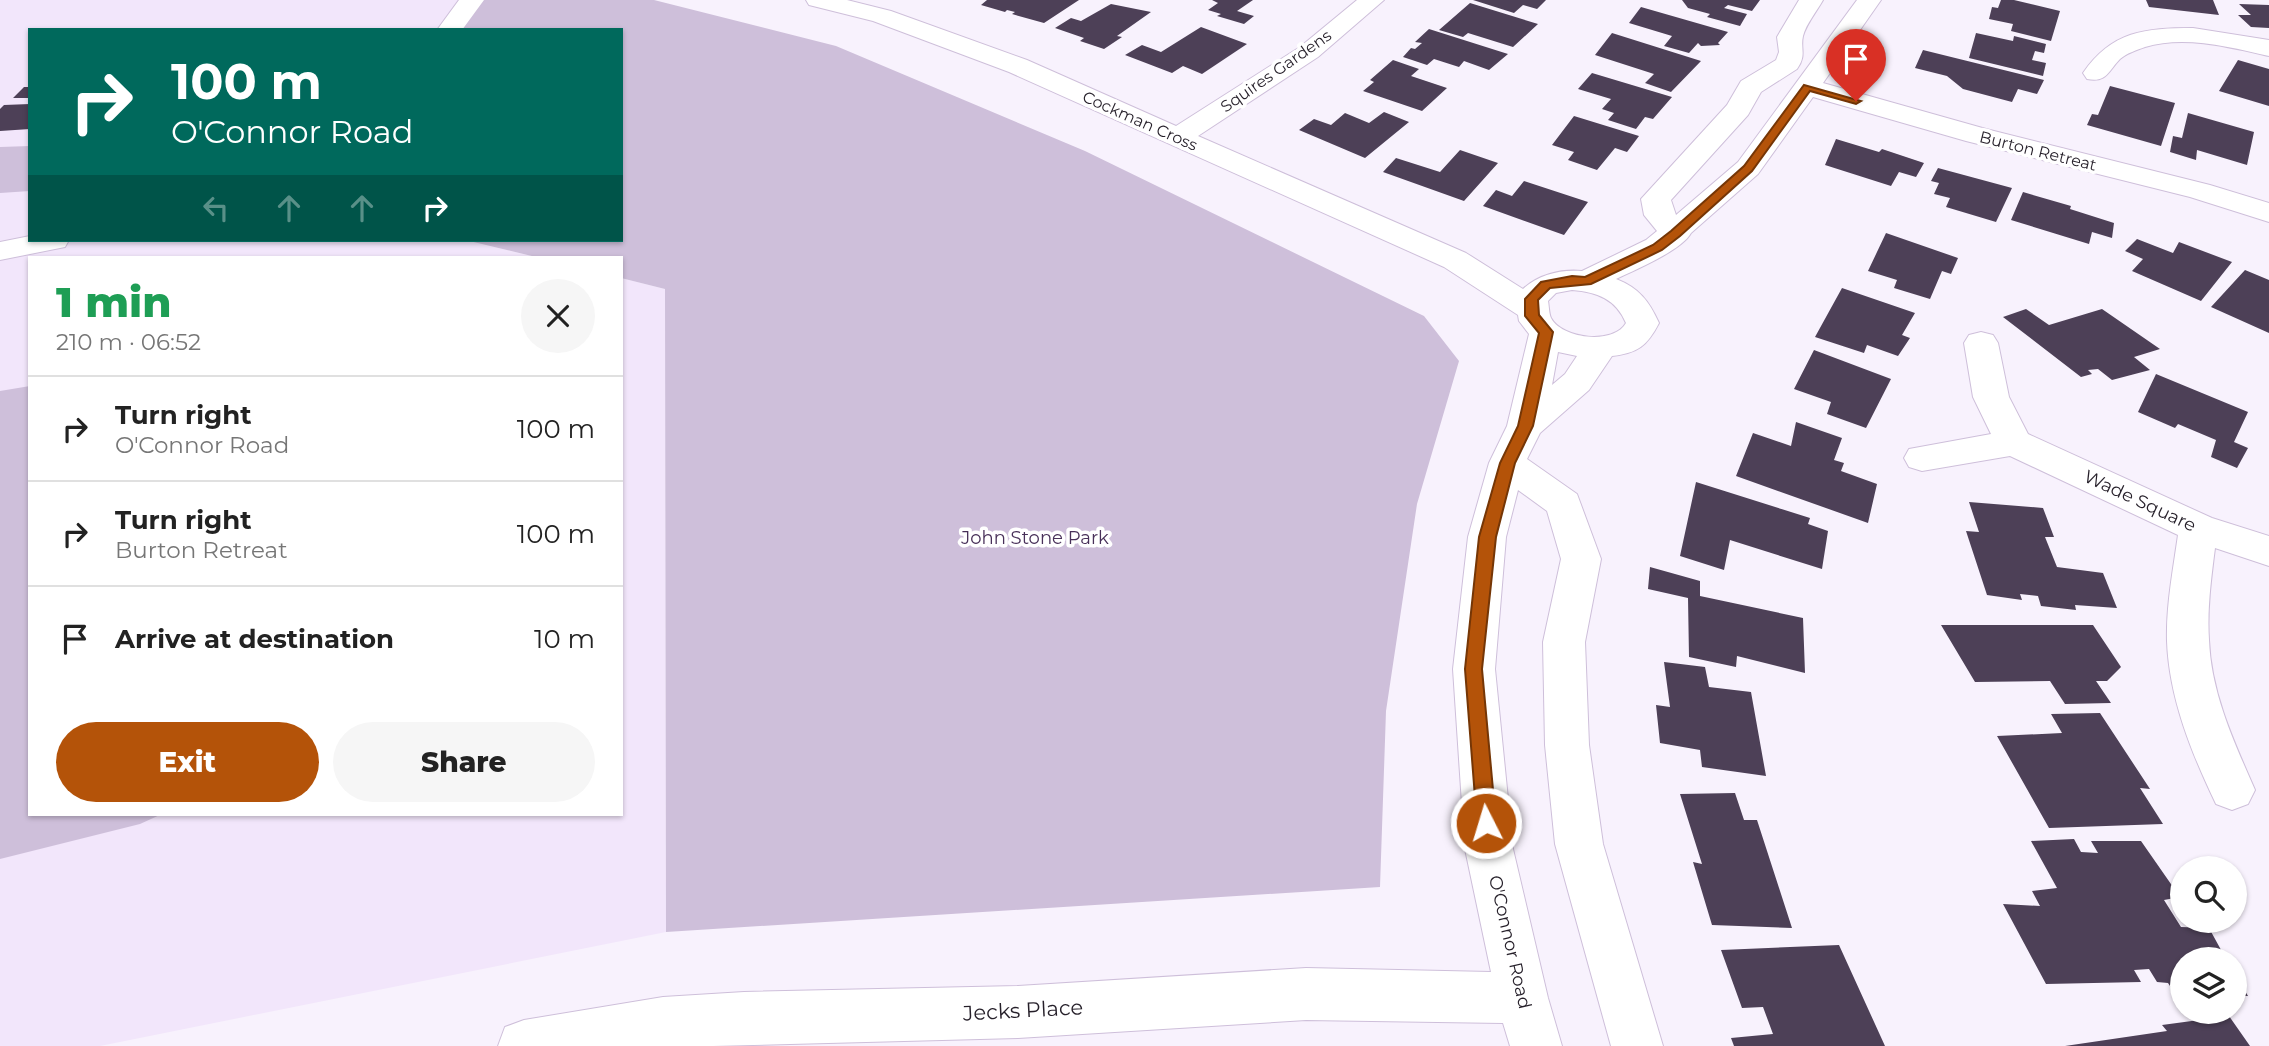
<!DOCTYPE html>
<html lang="en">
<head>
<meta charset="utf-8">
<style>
	body { margin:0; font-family:Montserrat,sans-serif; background:#f6f6f6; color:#222; height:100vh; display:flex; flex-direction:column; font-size:26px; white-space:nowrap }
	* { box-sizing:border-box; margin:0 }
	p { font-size:23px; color:#767676 }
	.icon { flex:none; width:38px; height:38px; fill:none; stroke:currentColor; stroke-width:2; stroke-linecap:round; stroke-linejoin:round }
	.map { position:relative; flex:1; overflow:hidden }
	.details { position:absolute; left:28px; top:256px; width:595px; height:560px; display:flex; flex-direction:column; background:#fff; border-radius:0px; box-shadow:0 2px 5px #0004 }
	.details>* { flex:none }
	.banner { position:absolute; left:28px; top:28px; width:595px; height:214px; border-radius:0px; box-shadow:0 2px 5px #0004; background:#00695c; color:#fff; overflow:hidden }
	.tools { position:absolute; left:2170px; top:856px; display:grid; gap:14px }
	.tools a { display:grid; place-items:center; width:77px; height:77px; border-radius:50%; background:#fff; box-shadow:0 2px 5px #0004; font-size:35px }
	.pin { position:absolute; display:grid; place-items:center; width:60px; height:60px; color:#fff; margin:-72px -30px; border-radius:50% 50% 50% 0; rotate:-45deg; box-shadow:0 0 7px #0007 }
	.pin .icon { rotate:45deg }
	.me { position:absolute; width:77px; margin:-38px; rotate:355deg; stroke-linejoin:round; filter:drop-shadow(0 0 5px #0008) }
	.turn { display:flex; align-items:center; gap:24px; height:147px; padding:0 28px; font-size:32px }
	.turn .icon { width:91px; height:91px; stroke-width:2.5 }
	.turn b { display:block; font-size:49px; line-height:60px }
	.lanes { display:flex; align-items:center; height:66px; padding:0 28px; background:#0003; justify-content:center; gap:35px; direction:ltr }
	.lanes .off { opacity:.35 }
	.round { display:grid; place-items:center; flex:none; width:74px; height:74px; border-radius:37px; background:#f6f6f6 }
	.head { display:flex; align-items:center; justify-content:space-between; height:119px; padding:0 28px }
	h1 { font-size:42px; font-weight:800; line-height:52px; color:#1e9e55 }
	.button { display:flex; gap:14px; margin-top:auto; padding:14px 28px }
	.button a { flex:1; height:80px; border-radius:42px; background:#b45309; color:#fff; font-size:28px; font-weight:800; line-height:80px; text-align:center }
	.button a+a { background:#f6f6f6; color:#222 }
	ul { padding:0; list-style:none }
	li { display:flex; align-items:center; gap:21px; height:105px; padding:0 28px; border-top:2px solid #e0e0e0 }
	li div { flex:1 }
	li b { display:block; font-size:26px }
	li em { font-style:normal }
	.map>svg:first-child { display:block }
</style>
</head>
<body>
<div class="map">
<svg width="2269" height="1046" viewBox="0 0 2269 1046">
	<rect width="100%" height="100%" fill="#f8f2fd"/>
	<path fill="#f2e6fb" d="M0 0H471L447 30H30V240H465L536 257H30V814H621V278L665 289 666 932 100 1046H0Z"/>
	<path fill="#cebfda" d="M471 0H654L836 46 1085 151 1424 316 1459 361 1417 504 1386 711 1380 887 666 932 665 289 621 278V257H536L465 240H621V30H447Z
		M30 146V191L0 193V147Z
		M30 386V814H162L140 824 0 859V391Z"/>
	<path fill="#4d4057" d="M987 0H1079L1044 23 1012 14 1015 12 1007 10 1005 12 981 5Z
		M1212 0H1253L1237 11 1254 16 1244 24 1217 16 1221 14 1208 10 1218 3Z
		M1473 0H1546L1537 9 1523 5 1514 13Z
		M1682 0H1760L1752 11 1728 5 1724 8 1747 14 1740 26 1707 17 1710 14 1688 8Z
		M2001 0H2014L2060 11 2051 41 2011 31 2013 24 1989 19 1992 7 1998 8Z
		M2146 0H2213L2219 15 2149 7Z
		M1470 3 1538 24 1513 47 1468 33 1463 37 1439 30Z
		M1111 4 1151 12 1117 36 1122 37 1104 49 1080 41 1084 38 1055 28 1071 18 1081 21Z
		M2239 4 2269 5V28L2251 27 2238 15H2251Z
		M1641 7 1728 32 1718 43 1720 45 1701 46 1698 43 1689 53 1664 46 1672 36 1629 23Z
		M1201 27 1247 44 1202 74 1183 66 1172 73 1125 55 1142 45 1161 52Z
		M1429 29 1508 54 1489 70 1464 61 1459 67 1434 59 1427 65 1403 57 1411 48 1415 49 1422 43 1415 42Z
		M1612 33 1701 61 1671 92 1645 83 1654 74 1595 55Z
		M1976 33 2013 41 2014 36 2046 44 2044 53 2035 51 2032 60 2046 63 2043 76 1969 58Z
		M1923 50 2044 80 2037 94 2018 89 2012 102 1963 89 1947 76 1915 68Z
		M1393 60 1419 69 1411 76 1447 88 1422 111 1363 91 1374 82 1370 80Z
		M2238 60 2269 69V106L2219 91Z
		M1592 73 1672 97 1653 119 1645 117 1636 129 1608 120 1614 113 1602 109 1611 99 1578 89Z
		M2110 86 2175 103 2161 146 2087 125 2092 114 2098 115Z
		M24 87H30V98H13Z
		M30 104V129L0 131V109L4 105Z
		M1384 112 1409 122 1365 158 1299 130 1314 119 1331 125 1345 113 1369 123Z
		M2188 113 2254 132 2247 165 2197 150 2196 160 2170 152 2173 136 2182 138Z
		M1574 116 1639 136 1627 152 1615 148 1597 170 1568 160 1574 152 1552 145Z
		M1836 139 1879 152 1882 149 1924 163 1916 177 1899 172 1891 186 1825 165Z
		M1460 150 1498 163 1464 201 1383 172 1396 158 1440 172Z
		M1938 168 2012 188 1996 222 1946 207 1950 198 1934 194 1939 183 1931 181Z
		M1524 181 1588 202 1564 235 1483 206 1496 190 1512 196Z
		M2023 192 2071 206 2070 209 2114 223 2112 238 2092 232 2089 244 2011 220Z
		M1886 233 1958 258 1951 274 1942 271 1930 299 1894 288 1897 280 1868 271Z
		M2137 239 2173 253 2179 242 2232 262 2201 301 2132 271 2143 259 2125 251Z
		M2245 270 2269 280V333L2211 307Z
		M1842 288 1915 313 1902 335 1910 338 1898 356 1867 345 1864 353 1815 337Z
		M2026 309 2049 325 2102 309 2160 349 2134 357 2150 370 2112 380 2098 369 2088 370 2092 374 2081 377 2003 317Z
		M1814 350 1891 379 1866 428 1827 414 1831 402 1794 389Z
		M2156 374 2248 412 2234 442 2248 448 2237 468 2211 457 2216 440 2178 424 2175 428 2138 412Z
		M1796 422 1842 438 1834 460 1844 463 1841 471 1877 484 1868 523 1736 476 1753 433 1791 446Z
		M1696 482 1810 518 1808 524 1828 531 1822 569 1730 540 1724 570 1680 556Z
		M1969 502 2043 508 2054 537H2045L2057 567 2103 573 2117 608 2075 605 2076 610 2041 606 2038 596 2020 594 2022 600 1987 595 1966 531 1979 532Z
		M1650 567 1700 581V596L1803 618 1805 673 1737 656 1736 667 1689 657 1688 598 1648 589Z
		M1941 625H2093L2121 667 2107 681H2096L2111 703 2065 704 2050 681 1975 682Z
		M1664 662 1705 667 1709 687 1751 692 1766 776 1702 767 1700 750 1660 743 1656 705 1670 707Z
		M2100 713 2150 789 2140 788 2163 824 2049 828 1997 736 2062 733 2051 714Z
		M1735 793 1744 820H1757L1792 928 1712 925 1693 862 1702 864 1680 794Z
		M2074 839 2081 852 2098 853 2091 841H2141L2180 897 2164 900 2181 927 2209 928 2226 959H2182V998H2178L2168 983 2157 982 2149 969 2134 970 2141 982 2046 984 2003 904 2040 906 2032 891 2057 888 2031 841Z
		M1839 945 1885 1046H1734L1731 1038 1773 1034 1763 1007 1742 1008 1721 950Z
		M2235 974 2248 996H2235Z
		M2229 1016 2250 1046H2065L2167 1031 2162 1025Z"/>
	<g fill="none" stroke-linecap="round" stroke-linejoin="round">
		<g stroke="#cebfda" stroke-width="2">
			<path id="minor" d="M459 0H484L462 30H437Z
				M806 0H847L891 11 1027 60 1176 126 1300 47 1357 0H1384L1318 57 1198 136 1466 253 1523 289C1538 275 1560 269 1582 271L1646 240 1657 231 1644 215 1641 199 1727 105 1741 81 1776 60 1779 52 1777 37 1799 0H1823C1817 11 1806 24 1803 36 1800 49 1807 55 1797 69L1761 92 1748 115 1671 200 1676 215 1738 162 1857 0H1881L1823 83 1986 129 2210 185 2269 203V222L2190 197 1966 141 1813 97 1758 174 1691 233C1682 250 1635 270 1616 279 1639 288 1649 301 1659 323 1647 346 1638 353 1612 356L1589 390 1540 433 1527 459 1577 494 1601 559 1585 642 1589 745 1603 844 1663 1046H1611L1555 844 1545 745 1543 642 1561 559 1547 511 1518 490 1506 537 1495 669 1513 849 1548 998 1562 1046H1510L1503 1023 1306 1020 1018 1038 713 1046H498L505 1027 524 1020 663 997 744 992 1018 986 1306 968 1491 972 1465 849 1453 669 1468 537 1489 463 1507 426 1529 334 1519 321 1518 315 1444 267 1009 72 873 21 809 5ZM1572 290C1597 292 1616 299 1626 323 1614 345 1562 339 1551 318 1549 314 1549 306 1548 301L1556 293ZM1558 352 1577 356 1565 374 1552 385Z
				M2193 28 2269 40V56C2230 47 2184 35 2145 47 2137 50 2127 53 2120 59 2108 71 2107 83 2087 79L2083 73C2112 31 2145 28 2193 28Z
				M30 236V240H69L65 247 0 260V242Z
				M1981 332 1993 335 1998 343 2009 397 2028 434 2212 518 2269 536V566L2215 548C2211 579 2207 610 2209 640 2211 693 2234 742 2255 790L2248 804 2232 810 2216 804C2192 754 2169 698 2167 641 2166 606 2173 570 2178 535L2010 456 1922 471 1909 467 1904 458 1909 449 1991 434 1973 397 1964 343 1969 335Z"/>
		</g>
		<use href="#minor" fill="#fff" fill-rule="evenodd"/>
	</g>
	<path fill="#b45309" stroke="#753606" stroke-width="2" d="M1804 85 1861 101 1856 104 1810 91 1752 171 1680 236 1662 250 1591 284 1550 288 1538 300 1539 315 1553 332 1533 426 1515 463 1496 537 1482 669 1496 823 1493 829 1486 832 1480 829 1477 823 1465 669 1479 537 1500 463 1518 426 1539 333 1525 316V299L1541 282 1572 276 1585 277 1653 245 1671 231 1744 166Z"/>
	<g text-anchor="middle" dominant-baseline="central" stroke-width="7" stroke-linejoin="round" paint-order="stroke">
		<g font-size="16" fill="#251f29" stroke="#fff">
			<text transform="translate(1276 71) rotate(-35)">Squires Gardens</text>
			<text transform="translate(1140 121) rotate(24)">Cockman Cross</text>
			<text transform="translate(2038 151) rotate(14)">Burton Retreat</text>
		</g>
		<g font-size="18" fill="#251f29" stroke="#fff">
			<text transform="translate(2140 501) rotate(25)">Wade Square</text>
			<text transform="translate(1510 942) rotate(77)">O'Connor Road</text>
		</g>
		<g font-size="18" fill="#483059" stroke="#fff">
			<text x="1035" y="538">John Stone Park</text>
		</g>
		<g font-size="21" fill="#251f29" stroke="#fff">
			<text transform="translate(1023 1010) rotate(-3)">Jecks Place</text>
		</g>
	</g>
</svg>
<div class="tools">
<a><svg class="icon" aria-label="search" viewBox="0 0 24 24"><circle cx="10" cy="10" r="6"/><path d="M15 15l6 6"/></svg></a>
<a><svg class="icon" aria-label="layers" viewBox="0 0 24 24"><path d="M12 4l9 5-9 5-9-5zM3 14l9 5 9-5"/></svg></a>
</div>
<div class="pin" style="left:1856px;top:101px;background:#d93025"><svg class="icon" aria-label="arrive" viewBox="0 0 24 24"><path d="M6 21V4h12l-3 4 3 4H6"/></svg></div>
<svg class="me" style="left:1486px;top:823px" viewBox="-20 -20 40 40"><circle r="17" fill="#b45309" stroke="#fff" stroke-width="3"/><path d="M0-11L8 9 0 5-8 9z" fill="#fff"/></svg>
<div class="banner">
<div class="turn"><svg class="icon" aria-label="right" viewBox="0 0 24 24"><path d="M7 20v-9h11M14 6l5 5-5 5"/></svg><div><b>100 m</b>O'Connor Road</div></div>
<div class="lanes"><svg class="icon off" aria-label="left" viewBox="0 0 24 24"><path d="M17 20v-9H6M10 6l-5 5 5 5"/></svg><svg class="icon off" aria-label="ahead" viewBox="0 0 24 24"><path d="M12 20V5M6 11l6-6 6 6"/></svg><svg class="icon off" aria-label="ahead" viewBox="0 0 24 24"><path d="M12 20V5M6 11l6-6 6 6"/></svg><svg class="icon" aria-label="right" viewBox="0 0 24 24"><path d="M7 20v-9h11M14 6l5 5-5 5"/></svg></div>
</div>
<section class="details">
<div class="head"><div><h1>1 min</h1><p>210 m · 06:52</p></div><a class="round"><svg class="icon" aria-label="close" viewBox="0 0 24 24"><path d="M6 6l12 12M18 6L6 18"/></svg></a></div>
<ul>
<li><svg class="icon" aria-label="right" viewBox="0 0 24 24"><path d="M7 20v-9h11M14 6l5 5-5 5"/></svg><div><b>Turn right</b><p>O'Connor Road</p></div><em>100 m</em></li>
<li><svg class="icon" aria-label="right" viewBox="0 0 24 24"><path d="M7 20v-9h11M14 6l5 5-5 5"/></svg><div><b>Turn right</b><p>Burton Retreat</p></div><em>100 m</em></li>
<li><svg class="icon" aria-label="arrive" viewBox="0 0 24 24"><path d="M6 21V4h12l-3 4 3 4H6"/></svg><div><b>Arrive at destination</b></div><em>10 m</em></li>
</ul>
<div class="button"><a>Exit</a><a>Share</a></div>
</section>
</div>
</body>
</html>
